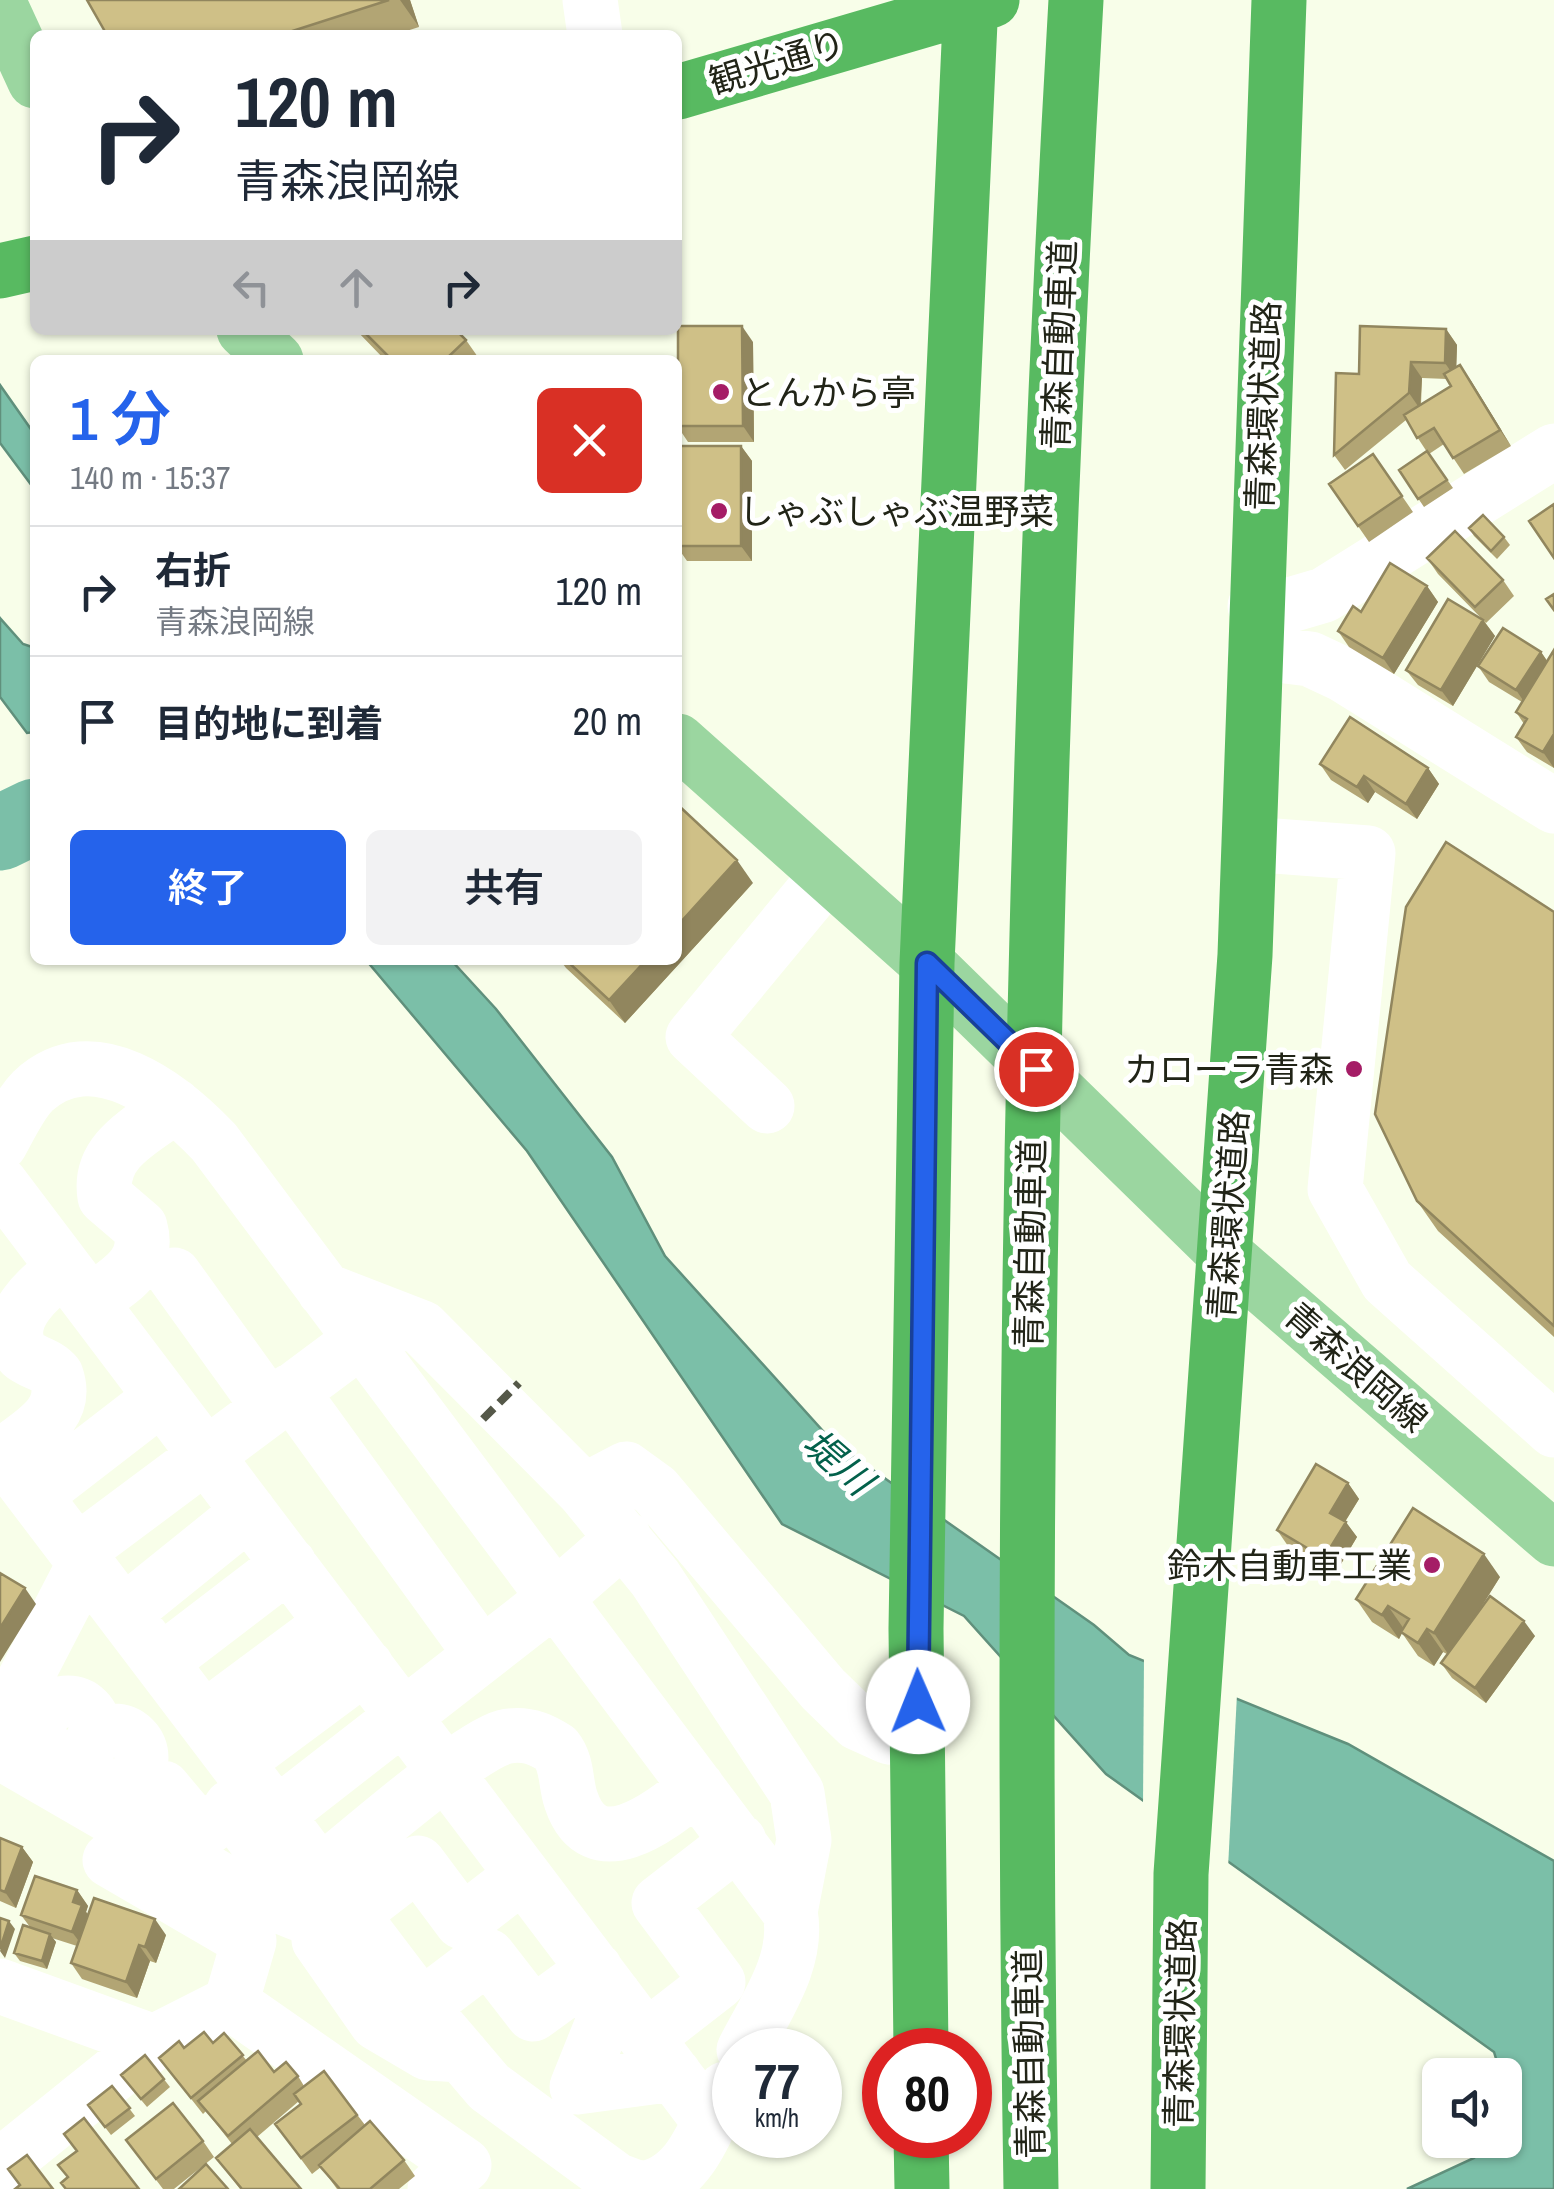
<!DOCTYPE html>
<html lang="ja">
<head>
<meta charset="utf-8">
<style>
	body { margin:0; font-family:"Archivo Narrow","Noto Sans JP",sans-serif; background:#f2f2f3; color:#1f2937; height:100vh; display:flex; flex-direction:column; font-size:38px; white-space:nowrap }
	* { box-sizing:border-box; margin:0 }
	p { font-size:32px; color:#747a83 }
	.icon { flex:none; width:55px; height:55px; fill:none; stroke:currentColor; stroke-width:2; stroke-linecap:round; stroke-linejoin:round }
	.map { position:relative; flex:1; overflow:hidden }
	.sheet { position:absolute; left:30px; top:355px; width:652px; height:610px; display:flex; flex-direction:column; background:#fff; border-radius:15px; box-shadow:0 2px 8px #0004 }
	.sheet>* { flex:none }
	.hud { position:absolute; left:30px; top:30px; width:652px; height:305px; border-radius:15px; box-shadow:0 2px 8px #0004; background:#fff; color:#1f2937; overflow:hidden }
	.controls { position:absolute; left:1422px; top:2058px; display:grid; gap:20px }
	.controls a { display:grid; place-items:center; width:100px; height:100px; border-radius:15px; background:#fff; box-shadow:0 2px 8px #0004; font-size:50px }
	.speed { position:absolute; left:712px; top:2028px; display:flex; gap:20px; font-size:50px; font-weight:700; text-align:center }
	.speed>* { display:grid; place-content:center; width:130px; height:130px; border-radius:50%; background:#fff; box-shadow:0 2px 8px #0004; line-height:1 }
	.speed small { font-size:25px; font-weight:400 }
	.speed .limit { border:15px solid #d22; background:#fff; color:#111 }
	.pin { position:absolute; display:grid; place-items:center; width:85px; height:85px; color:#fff; margin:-42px; border:5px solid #fff; border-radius:50%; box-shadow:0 2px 10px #0007 }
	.me { position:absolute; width:110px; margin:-55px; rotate:359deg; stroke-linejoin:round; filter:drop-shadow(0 0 8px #0008) }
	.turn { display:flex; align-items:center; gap:35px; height:210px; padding:0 40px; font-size:45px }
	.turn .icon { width:130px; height:130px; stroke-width:2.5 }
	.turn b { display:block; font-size:70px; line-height:85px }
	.lanes { display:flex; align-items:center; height:95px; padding:0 40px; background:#0003; justify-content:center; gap:50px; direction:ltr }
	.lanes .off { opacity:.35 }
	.round { display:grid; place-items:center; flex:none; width:105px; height:105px; border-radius:15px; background:#f2f2f3 }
	.head { display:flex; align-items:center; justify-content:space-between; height:170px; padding:0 40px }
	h1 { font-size:60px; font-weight:600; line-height:75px; color:#2563eb }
	.cta { display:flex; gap:20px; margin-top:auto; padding:20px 40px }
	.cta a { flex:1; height:115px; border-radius:15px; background:#2563eb; color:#fff; font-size:40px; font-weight:600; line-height:115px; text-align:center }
	.cta a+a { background:#f2f2f3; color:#1f2937 }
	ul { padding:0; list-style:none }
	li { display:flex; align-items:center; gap:30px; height:130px; padding:0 40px; border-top:2px solid #e0e1e3 }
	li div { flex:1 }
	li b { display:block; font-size:38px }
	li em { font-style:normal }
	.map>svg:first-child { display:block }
</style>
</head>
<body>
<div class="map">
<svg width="1554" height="2189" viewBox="0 0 1554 2189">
	<rect width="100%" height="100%" fill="#f8fee9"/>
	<path fill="#7bbfa8" stroke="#60907c" stroke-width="2.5" d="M0 385 35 435V490L0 443Z
		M0 618 23 644 35 648V732L27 733 0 697Z
		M366 960H451L496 1009 612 1157 665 1256 833 1442 1094 1625 1129 1655 1348 1744 1554 1861V2189H1407L1474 2158 1492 2140H1505V2075H1501L1494 2052 1106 1774 964 1616 782 1524 527 1151Z"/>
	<path fill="#f8fee9" d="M1144 1656 1237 1694 1228 1868 1143 1807Z"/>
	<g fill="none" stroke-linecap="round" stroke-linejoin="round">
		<path stroke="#7bbfa8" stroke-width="75" d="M0 833 35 816"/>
		<path stroke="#fff" stroke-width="55" d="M590 0 595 35
			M1255 606 1290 605 1324 595 1554 451
			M1255 652 1310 659 1342 674 1554 806
			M1249 844 1368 853 1335 1189 1387 1281 1554 1430
			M767 1106 693 1037 828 874
			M0 1144C9 1128 20 1104 33 1091 93 1035 171 1097 214 1142L790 1912C800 1961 765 2008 744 2050
			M0 1183 709 2121
			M174 1275 269 1407
			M324 1290 422 1328 584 1491 655 1578 797 1793 804 1840 790 1912
			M90 1302C117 1282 151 1266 140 1227L105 1197C97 1150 143 1130 175 1106
			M291 1391 482 1655
			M0 1451 431 2019 489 2087 616 2180 640 2189
			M3 1455C31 1433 70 1415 56 1375 46 1363 32 1363 22 1354 0 1319 40 1286 65 1269
			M584 1491 626 1469 655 1490 823 1689 858 1723 889 1737 918 1739
			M35 1495 162 1397
			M78 1551 361 1340
			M125 1612 249 1512
			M162 1661 289 1564
			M42 1729a26 26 0 1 1 52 0a26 26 0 1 1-52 0Z
			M205 1718 333 1623
			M0 1727 86 1561
			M87 1758a27 27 0 1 1 54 0a27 27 0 1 1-54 0Z
			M0 1752 235 1888 300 1914
			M238 1761 366 1666
			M231 1807 270 1860 268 1901
			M278 1814 554 1599 624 1538
			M119 1820 163 1788 200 1832 233 1810
			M110 1860 249 1941 231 2003
			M312 1872 319 1940 377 2023 428 2053 462 2055
			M322 1872C358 1843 467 1747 504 1737 524 1732 540 1738 556 1749 568 1764 565 1783 571 1800 595 1871 664 1813 697 1787
			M352 1914 418 1863 462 1922 523 1875
			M0 1986 154 2042 231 2003 464 2165 435 2189
			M614 1995 577 2087 674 2074
			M422 2006 488 1956 533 2014 595 1969
			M646 2038 718 1982 659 1903 739 1841
			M0 2166 154 2042
			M640 2189C690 2184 705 2129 725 2089"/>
		<path stroke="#9bd6a0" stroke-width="55" d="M0 5 35 81
			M244 330 276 360
			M678 741 927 963 1226 1255 1554 1539"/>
		<path stroke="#58ba61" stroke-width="55" d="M678 92 992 0
			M0 271 35 263
			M921 2050 916 1629 927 963 971 0
			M921 2135 922 2189
			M1031 2189C1019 1459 1034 729 1076 0
			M1178 2189 1181 1874 1245 955 1279 0"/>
		<path stroke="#555849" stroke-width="8" stroke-dasharray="15 8" stroke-linecap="butt" d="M483 1419 519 1383"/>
	</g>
	<path fill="#b2a574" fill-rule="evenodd" d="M87 0H410L419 27 394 35H107Z
		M1446 329 1457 345 1456 367 1471 381 1511 446 1464 474 1444 444 1429 454 1453 488 1424 507 1399 470 1427 452 1406 420 1345 470 1334 455 1359 374ZM1422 378 1447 379 1451 386 1421 405Z
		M356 330H458L457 331 466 340 480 360H385Z
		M753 342 754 442H688L678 427Z
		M678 446H741L752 461V561H687L678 548Z
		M1373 454 1413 512 1369 542 1329 484Z
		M1469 528 1504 537 1510 545 1497 559 1474 536Z
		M1427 558 1503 580 1514 596 1486 623 1484 621 1495 636 1453 706 1418 685 1406 670 1483 620 1438 574Z
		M1427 586 1438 602 1394 674 1349 647 1338 631Z
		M1554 650V768L1527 752 1516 737 1524 724 1516 712 1522 702 1489 682 1478 666 1541 652 1547 661Z
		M1320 764 1428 768 1439 784 1417 819 1375 792 1368 803 1331 780Z
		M753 883 625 1023 566 968 560 960H678Z
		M1554 912V1337L1438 1231 1417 1201Z
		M1348 1483 1359 1499 1345 1522 1357 1537 1335 1574 1288 1546 1277 1530Z
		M1500 1577 1479 1610 1535 1636 1486 1703 1452 1678 1441 1663 1447 1654 1443 1652 1434 1666 1418 1656 1402 1633 1399 1639 1372 1622 1356 1599Z
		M0 1838 22 1847 33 1862 16 1908 0 1901Z
		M77 1890 88 1906 86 1912 88 1914 166 1935 156 1963 150 1961 137 1998 82 1979 71 1963 77 1946 52 1938 56 1942 47 1969 20 1961 14 1953 30 1927 21 1915Z
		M224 2033 247 2061 274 2072 298 2076 304 2086 324 2071 365 2125 404 2160 415 2176 399 2189H337L321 2167 312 2174 275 2124 301 2104 299 2101 257 2137 301 2189H240L216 2158 232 2144 206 2111 203 2114 159 2058 184 2048 213 2043Z
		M145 2055 170 2087 147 2107 127 2083Z
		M112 2086 135 2116 111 2135 88 2105Z
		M126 2140 203 2141 214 2157 174 2189H163Z"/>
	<path fill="#91865e" d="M400 0H410L419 27Z
		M742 326 753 342 754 442 743 426Z
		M1446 329 1457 345 1456 379 1445 363Z
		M1411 362 1422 378 1420 409 1409 393Z
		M1460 365 1471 381 1511 446 1500 430Z
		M741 446 752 461V561L741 546Z
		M1427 586 1438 602 1394 674 1383 658Z
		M1483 620 1495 636 1453 706 1441 690Z
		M1541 652 1552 668 1527 706 1516 690Z
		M1554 734V768L1543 752Z
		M1428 768 1439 784 1417 819 1406 804Z
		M1364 776 1375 792 1368 803 1357 787Z
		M737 860 753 883 625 1023 609 1000 646 960H678V925Z
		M1348 1483 1359 1499 1341 1528 1330 1513Z
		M1346 1522 1357 1537 1335 1574 1324 1558Z
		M1484 1554 1500 1577 1450 1657 1434 1633Z
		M25 1588 36 1604 0 1662V1628Z
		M1388 1606 1404 1629 1399 1639 1382 1615Z
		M1524 1621 1535 1636 1486 1703 1475 1688Z
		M1427 1629 1443 1652 1434 1666 1418 1643Z
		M22 1847 33 1862 16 1908 5 1892Z
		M77 1890 88 1906 86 1912 93 1921 84 1948 72 1932 73 1902Z
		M155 1919 166 1935 156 1963 145 1947Z
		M9 1921 15 1929 5 1958 0 1951Z
		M50 1934 56 1942 47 1969 42 1961Z
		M139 1945 150 1961 137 1998 126 1982Z"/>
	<path fill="#cfc087" stroke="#91865e" stroke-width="2.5" d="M87 0H389L280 35H107Z
		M678 326H742L743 426H678Z
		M1360 326 1446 329 1445 363 1411 362 1409 393 1334 455 1336 373 1359 374Z
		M362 330H456L466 340 445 360H392Z
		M1460 365 1500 430 1453 458 1434 428 1417 438 1404 415 1451 386 1444 374Z
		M678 446H741V546H678Z
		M1427 451 1447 480 1418 499 1399 470Z
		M1373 454 1402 496 1358 526 1329 484Z
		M1554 504V558L1529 521Z
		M1483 515 1504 537 1491 551 1469 528Z
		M1455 531 1503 580 1475 607 1427 558Z
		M1390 563 1427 586 1383 658 1338 631 1353 606 1361 612Z
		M1554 594V610L1546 599Z
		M1448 599 1483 620 1441 690 1406 670Z
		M1503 628 1541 652 1516 690 1478 666Z
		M1554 650V734L1543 752 1516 737 1527 719 1516 712Z
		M1350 717 1428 768 1406 804 1364 776 1357 787 1320 764Z
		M678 805 737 860 678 925Z
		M1446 842 1554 912V1326L1417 1201 1375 1114 1406 907Z
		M566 960H646L609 1000Z
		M1316 1464 1348 1483 1330 1513 1346 1522 1324 1558 1277 1530Z
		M1413 1508 1484 1554 1434 1633 1427 1629 1418 1643 1401 1632 1409 1619 1388 1606 1382 1615 1356 1599Z
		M0 1573 25 1588 0 1628Z
		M1490 1596 1524 1621 1475 1688 1441 1663Z
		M0 1838 22 1847 5 1892 0 1890Z
		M35 1876 77 1890 73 1902 82 1905 72 1932 21 1915Z
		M94 1898 155 1919 145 1947 139 1945 126 1982 71 1963Z
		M0 1918 9 1921 0 1949Z
		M23 1925 50 1934 42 1961 14 1953Z
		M204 2032 213 2043 224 2033 243 2055 191 2098 159 2058 179 2041 184 2048Z
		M258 2051 274 2072 286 2062 298 2076 228 2136 198 2101Z
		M145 2055 164 2079 141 2099 121 2075Z
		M324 2071 357 2115 301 2158 275 2124 301 2104 294 2094Z
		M112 2086 130 2108 105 2127 88 2105Z
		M173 2103 203 2141 156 2179 126 2140Z
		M84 2118 139 2189H66L61 2183 68 2177 58 2165 77 2151 64 2134Z
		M370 2121 404 2160 370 2189H340L319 2165Z
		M250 2129 301 2189H242L216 2158Z
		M27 2155 53 2189H15L20 2185 8 2169Z
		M206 2164 228 2189H179Z"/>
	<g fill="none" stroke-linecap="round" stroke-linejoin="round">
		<g stroke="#184099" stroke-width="25">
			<path id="route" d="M918 1702 927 963 1036 1069"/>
		</g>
		<use href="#route" stroke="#2563eb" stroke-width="18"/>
	</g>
	<g fill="#a51d66" stroke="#fff" stroke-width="4">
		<circle cx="721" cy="392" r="10"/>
		<circle cx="719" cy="511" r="10"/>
		<circle cx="1354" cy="1069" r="10"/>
		<circle cx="1432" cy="1565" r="10"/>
	</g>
	<g text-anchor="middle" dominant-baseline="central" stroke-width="10" stroke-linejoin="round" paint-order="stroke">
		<g font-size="35" fill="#212417" stroke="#fff">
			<text transform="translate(777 62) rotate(-17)">観光通り</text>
			<text transform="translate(1059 345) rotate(-88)">青森自動車道</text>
			<text transform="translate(1263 406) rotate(-88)">青森環状道路</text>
			<text transform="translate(1228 1215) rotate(-86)">青森環状道路</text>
			<text transform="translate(1030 1244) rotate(-89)">青森自動車道</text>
			<text transform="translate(1356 1367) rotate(41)">青森浪岡線</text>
			<text transform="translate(1180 2023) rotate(-89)">青森環状道路</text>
			<text transform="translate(1029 2054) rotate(-91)">青森自動車道</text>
		</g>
		<g font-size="35" fill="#212417" stroke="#fff" text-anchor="start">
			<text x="741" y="392">とんから亭</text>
			<text x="739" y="511">しゃぶしゃぶ温野菜</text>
			<text x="1334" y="1069" text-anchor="end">カローラ青森</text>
			<text x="1412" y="1565" text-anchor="end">鈴木自動車工業</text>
		</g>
		<g font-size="38" font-style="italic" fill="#03614b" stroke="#fff">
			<text transform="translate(838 1462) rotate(41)">堤川</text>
		</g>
	</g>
</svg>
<div class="controls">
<a><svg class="icon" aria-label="sound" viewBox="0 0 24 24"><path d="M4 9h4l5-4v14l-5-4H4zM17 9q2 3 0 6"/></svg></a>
</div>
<div class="speed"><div>77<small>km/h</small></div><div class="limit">80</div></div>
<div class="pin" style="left:1036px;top:1069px;background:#d93025"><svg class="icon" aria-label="arrive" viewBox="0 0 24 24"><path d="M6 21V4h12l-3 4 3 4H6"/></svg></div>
<svg class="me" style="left:918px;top:1702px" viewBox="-20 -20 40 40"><circle r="19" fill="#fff"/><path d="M0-13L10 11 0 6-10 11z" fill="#2563eb"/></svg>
<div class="hud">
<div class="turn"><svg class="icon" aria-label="right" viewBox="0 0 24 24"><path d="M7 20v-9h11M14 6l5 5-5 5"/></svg><div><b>120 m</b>青森浪岡線</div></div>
<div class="lanes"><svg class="icon off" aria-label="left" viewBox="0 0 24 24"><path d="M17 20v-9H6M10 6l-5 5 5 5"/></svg><svg class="icon off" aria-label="ahead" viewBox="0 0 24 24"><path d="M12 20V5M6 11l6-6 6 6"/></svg><svg class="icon" aria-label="right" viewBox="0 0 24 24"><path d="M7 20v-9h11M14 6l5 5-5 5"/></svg></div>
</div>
<section class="sheet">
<div class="head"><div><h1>1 分</h1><p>140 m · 15:37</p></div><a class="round" style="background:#d93025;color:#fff"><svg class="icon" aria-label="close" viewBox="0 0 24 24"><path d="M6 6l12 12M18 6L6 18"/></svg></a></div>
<ul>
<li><svg class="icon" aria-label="right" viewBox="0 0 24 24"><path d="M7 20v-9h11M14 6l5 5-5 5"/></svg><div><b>右折</b><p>青森浪岡線</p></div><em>120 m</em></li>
<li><svg class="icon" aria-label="arrive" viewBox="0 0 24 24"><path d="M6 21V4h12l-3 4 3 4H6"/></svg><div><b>目的地に到着</b></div><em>20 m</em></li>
</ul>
<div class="cta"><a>終了</a><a>共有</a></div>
</section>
</div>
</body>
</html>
